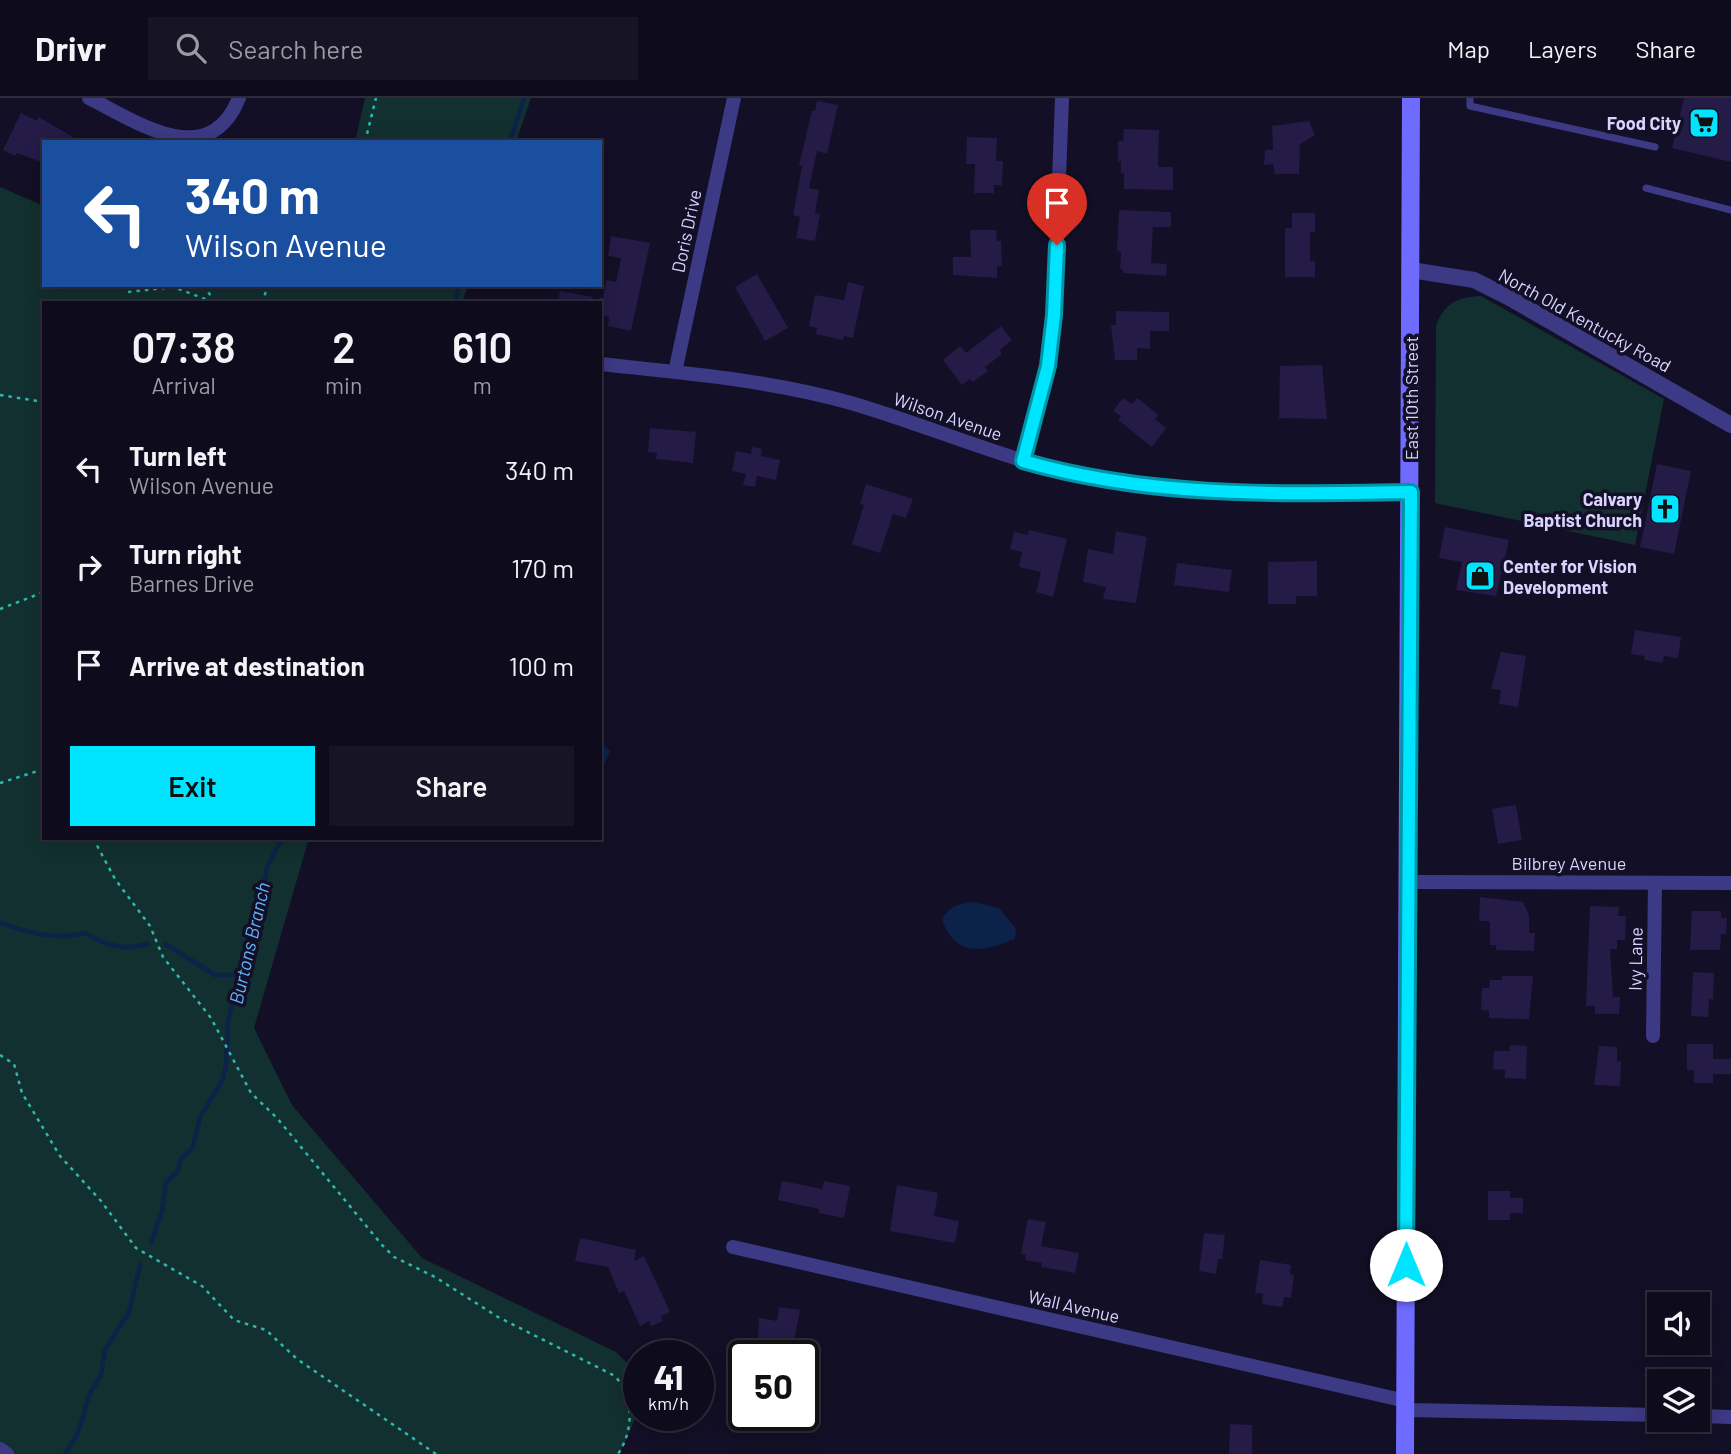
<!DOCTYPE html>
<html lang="en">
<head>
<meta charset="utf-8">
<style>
	body { margin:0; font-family:Barlow,sans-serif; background:#171425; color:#f1f3f6; height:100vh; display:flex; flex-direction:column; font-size:26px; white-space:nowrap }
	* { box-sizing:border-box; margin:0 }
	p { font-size:23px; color:#9b9ba3 }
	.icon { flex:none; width:38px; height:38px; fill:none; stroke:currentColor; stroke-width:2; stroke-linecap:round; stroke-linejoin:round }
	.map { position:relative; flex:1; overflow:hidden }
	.sheet { position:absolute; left:42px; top:203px; width:560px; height:539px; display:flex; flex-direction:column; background:#0e0b1c; border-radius:0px; box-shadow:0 4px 18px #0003,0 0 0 2px #2e2b3b }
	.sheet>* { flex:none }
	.banner { position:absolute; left:42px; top:42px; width:560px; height:147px; border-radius:0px; box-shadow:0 4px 18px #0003,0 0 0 2px #2e2b3b; background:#1a4fa0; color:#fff; overflow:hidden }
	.tools { position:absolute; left:1647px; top:1194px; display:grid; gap:14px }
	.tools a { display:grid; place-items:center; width:63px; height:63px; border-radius:0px; background:#0e0b1c; box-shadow:0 4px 18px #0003,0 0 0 2px #2e2b3b; font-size:35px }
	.speed { position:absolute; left:623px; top:1242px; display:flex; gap:14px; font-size:35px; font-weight:700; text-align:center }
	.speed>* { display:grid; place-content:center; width:91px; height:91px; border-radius:50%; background:#0e0b1c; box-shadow:0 4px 18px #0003,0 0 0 2px #2e2b3b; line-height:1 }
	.speed small { font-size:18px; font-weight:400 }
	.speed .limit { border:4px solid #111; border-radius:10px; background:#fff; color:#111 }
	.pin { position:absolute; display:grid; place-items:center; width:60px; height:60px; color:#fff; margin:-72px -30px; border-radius:50% 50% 50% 0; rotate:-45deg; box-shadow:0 0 7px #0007 }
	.pin .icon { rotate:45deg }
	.me { position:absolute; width:77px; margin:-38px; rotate:0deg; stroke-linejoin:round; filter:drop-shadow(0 0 5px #0008) }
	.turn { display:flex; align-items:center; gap:24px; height:147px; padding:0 28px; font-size:32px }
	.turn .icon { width:91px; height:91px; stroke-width:2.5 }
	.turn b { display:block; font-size:49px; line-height:60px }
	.eta { display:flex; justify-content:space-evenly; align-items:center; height:119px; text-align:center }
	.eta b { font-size:42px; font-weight:600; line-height:49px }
	.primary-button { display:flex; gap:14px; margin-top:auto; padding:14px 28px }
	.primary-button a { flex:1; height:80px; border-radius:0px; background:#00e5ff; color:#111; font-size:28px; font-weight:600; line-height:80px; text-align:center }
	.primary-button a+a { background:#171425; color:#f1f3f6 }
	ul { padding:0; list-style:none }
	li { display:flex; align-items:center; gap:21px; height:98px; padding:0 28px }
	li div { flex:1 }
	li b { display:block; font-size:26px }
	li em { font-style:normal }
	header { display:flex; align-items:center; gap:42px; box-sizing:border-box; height:98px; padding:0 35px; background:#0e0b1c; border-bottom:2px solid #2e2b3b }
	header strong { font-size:33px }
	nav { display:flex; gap:38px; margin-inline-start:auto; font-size:24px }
	.search { width:490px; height:63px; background:#171425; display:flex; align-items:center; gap:18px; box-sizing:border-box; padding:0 24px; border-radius:0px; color:#9b9ba3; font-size:26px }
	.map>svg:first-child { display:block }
</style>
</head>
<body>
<header>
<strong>Drivr</strong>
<div class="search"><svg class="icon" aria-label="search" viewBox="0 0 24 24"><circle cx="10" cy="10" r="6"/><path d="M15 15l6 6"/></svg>Search here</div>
<nav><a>Map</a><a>Layers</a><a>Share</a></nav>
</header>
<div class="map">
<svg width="1731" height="1356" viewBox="0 0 1731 1356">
	<rect width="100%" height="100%" fill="#130f26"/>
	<path fill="#12302f" d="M365 0H531L516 44H355Z
		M0 89 44 108V187H468L462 205H44V740H309L254 930 292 1007 422 1160 616 1254 639 1277V1312L620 1356H0Z
		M1481 198 1664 301 1635 447 1435 405 1436 228C1444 205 1458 199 1481 198Z"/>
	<path fill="#0c2248" d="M600 645 611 653 602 670H600Z
		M974 804 999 810 1016 831 1015 841C983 854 956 860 942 822 949 807 959 806 974 804Z"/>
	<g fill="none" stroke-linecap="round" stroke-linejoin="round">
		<path stroke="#0c2248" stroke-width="4.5" d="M510 44 524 0
			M454 205 460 187
			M0 825C29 834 55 843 85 835 107 848 124 853 148 846
			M165 846 215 877H238
			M151 1145 162 1113 166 1084 177 1074 182 1059 192 1051 201 1017 222 983 226 967 228 925 243 855 257 827 267 769 282 740
			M65 1356 78 1335 90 1295 101 1277 105 1252 129 1214 140 1167"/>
	</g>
	<path fill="#241b47" d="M1684 0H1731V64L1672 50Z
		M817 3 838 7 827 56 817 53 809 90 819 92 815 115 820 116 815 143 796 140 800 119 793 117 802 68 799 67 812 13H815Z
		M21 15 37 23 39 19 81 44H44V65L17 55 15 58 3 52Z
		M1309 23 1315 37 1300 46 1299 76H1275L1273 66 1264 67 1265 52H1273L1272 28Z
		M1124 31 1159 32 1158 69H1173V92L1124 91V75H1121V63H1118V43H1123Z
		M967 39 997 40 996 63H1003L1002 87H994V95H974L975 66H966Z
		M1119 112 1171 114V129H1153L1151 165 1167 166 1166 178 1123 175V171H1120L1121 154 1117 153Z
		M1292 115H1315V134H1310V163H1315V179H1285V130H1292Z
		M970 132H996L997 143H1001L1002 168 997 169V180L953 177V159H971Z
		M611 138 650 145 631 233 608 228 609 219 600 217V200H603L606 182 616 184 621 160 608 158Z
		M757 176 788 230 765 243 735 189Z
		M848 184 864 188 853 240 844 238 843 242 816 236 817 230 809 228 815 197 844 202Z
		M560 193 593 199 592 205H557Z
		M1116 213 1169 214V233H1150V251L1137 250V262H1115L1111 227H1116Z
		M1001 228 1012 242 1000 252 1002 256 985 269 988 273 973 284 970 281 962 287 943 262 960 248 966 255Z
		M1322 267 1327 321 1279 320 1280 268Z
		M1123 300 1132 306 1137 300 1159 317 1155 321 1166 330 1152 349 1118 322 1121 318 1113 313Z
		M650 330 696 334 693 365 656 361 657 355 648 354Z
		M752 349 762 351 761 358 780 362 776 382 757 378 755 389 743 387 746 376 732 373 736 353 751 356Z
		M1657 366 1691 373 1674 456 1640 449Z
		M866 386 913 401 906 420 893 416 880 455 852 446 864 407 860 406Z
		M1445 429 1509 442 1496 498 1456 492 1462 464 1439 460Z
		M1029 432 1067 441 1053 499 1036 494 1041 474 1019 469 1022 454 1010 451 1014 434 1028 437Z
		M1116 433 1147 439 1136 505 1103 501 1106 489 1083 484 1088 451 1113 456Z
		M1317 463V498H1296V506H1268V464Z
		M1177 465 1232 472 1229 494 1174 487Z
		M1635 532 1681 539 1678 560 1664 558 1663 565 1644 562 1645 558 1631 556Z
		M1501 554 1526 558 1518 609 1499 606 1501 592 1491 591Z
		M1516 707 1522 742 1498 746 1492 711Z
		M1480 799 1523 804 1529 817V835H1535L1534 853 1496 852V847H1490V823H1479Z
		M1590 808 1619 809 1618 818H1626L1625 842H1617V851H1610L1613 899H1620L1619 916H1595V908H1586Z
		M1692 813H1721V820H1727L1726 836H1721L1720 852H1690Z
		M1693 874 1714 875 1713 902 1709 901 1708 919 1691 918Z
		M1502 878H1533L1529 921 1489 920V913L1481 912 1482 890H1489L1490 882H1502Z
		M1687 946H1713V961H1731V976H1713V985H1694V972H1687Z
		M1510 947 1527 948 1526 981 1505 980V972L1493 971 1494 953H1510Z
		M1599 948 1617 949V964L1621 963 1620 988 1594 987Z
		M782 1083 822 1091 824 1083 850 1088 844 1120 819 1115V1111L778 1102Z
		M897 1087 938 1095 934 1118 959 1123 955 1145 890 1133Z
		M1488 1093H1510V1100H1523V1115H1510V1122H1488Z
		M1028 1121 1046 1124 1041 1148 1079 1155 1075 1175 1041 1169 1042 1165 1025 1162 1026 1157 1021 1156Z
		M1204 1135 1225 1137 1222 1161H1218L1216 1176 1199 1173Z
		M580 1140 636 1152 634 1163 644 1158 670 1214 661 1218 663 1223 651 1228 649 1223 640 1228 624 1193 619 1195 608 1169 575 1163Z
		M1260 1162 1291 1167 1290 1176 1294 1177 1291 1200 1284 1199 1282 1209 1262 1206 1263 1196 1255 1195Z
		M779 1209 800 1212 793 1249 781 1248 780 1258H757L759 1220 777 1223Z
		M1230 1326 1252 1327V1356H1229Z"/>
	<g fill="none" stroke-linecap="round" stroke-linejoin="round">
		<path stroke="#2fb8b0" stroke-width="2.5" stroke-dasharray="3.5 5" stroke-linecap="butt" d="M365 44 376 0
			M204 187 215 205
			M128 194 174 189 215 205
			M261 205 269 187
			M0 297 44 304
			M0 511 44 494
			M0 685 44 671
			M93 740 115 781 150 828 163 859 211 920 251 995 277 1020 382 1147 394 1159 435 1179 498 1219 615 1278C634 1300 634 1332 618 1356
			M0 957 14 966 22 995 60 1058 101 1103 136 1150 202 1188 234 1222 266 1232 297 1261 436 1356"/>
		<path stroke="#3d3a85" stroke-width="7" d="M1470 0V8L1655 49
			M1646 90 1731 112"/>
		<path stroke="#3d3a85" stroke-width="14" d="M89 0C137 24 209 75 239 0
			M600 266C684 275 770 282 851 305 936 330 1017 367 1104 383 1205 402 1309 395 1411 394
			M675 274 734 0
			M1023 363 1048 268 1054 217 1062 0
			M1407 784 1731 785
			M1653 938 1655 785
			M733 1149 1406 1303
			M1406 1312 1659 1317
			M1698 1318 1731 1319
			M0 1351 7 1356"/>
		<path stroke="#3d3a85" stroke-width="16" d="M1411 172 1474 182 1508 199 1731 327"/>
		<path stroke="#6f6bff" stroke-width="18" d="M1405 1356 1411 0"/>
	</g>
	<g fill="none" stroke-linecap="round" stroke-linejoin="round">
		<g stroke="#0095a6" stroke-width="18">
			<path id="route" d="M1057 147 1054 217 1048 268 1023 363C1151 400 1280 396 1411 394L1406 1167"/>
		</g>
		<use href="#route" stroke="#00e5ff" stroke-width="12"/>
	</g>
	<defs>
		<g id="supermarket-square" transform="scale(1.575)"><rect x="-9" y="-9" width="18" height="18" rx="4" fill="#00e5ff" stroke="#130f26"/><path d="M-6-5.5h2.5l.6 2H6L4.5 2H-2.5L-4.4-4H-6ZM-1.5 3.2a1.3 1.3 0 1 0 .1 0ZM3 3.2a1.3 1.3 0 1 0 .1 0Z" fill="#111"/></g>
		<g id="church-square" transform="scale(1.575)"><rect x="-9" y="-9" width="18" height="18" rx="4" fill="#00e5ff" stroke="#130f26"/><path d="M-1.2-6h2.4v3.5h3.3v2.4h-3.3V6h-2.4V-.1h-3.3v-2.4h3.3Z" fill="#111"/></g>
		<g id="shop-square" transform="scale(1.575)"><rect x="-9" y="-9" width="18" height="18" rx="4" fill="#00e5ff" stroke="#130f26"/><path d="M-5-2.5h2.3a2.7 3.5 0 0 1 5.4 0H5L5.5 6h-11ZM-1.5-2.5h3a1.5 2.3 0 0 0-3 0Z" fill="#111"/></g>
	</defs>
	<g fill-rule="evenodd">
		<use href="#supermarket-square" x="1704" y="25"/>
		<use href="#church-square" x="1665" y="411"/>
		<use href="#shop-square" x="1480" y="478"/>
	</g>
	<g text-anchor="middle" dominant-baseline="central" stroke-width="7" stroke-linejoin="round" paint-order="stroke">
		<g font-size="18" font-weight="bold" fill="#d9d4ff" stroke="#130f26" text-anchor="end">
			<text x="1681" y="25">Food City</text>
			<text x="1642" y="401">Calvary<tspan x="1642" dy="21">Baptist Church</tspan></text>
			<text x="1503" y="468" text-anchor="start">Center for Vision<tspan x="1503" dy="21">Development</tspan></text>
		</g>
		<g font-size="18" fill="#d9d4ff" stroke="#130f26">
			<text transform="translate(686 133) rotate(-78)">Doris Drive</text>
			<text transform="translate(1585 222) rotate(29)">North Old Kentucky Road</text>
			<text transform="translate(1411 300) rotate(-90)">East 10th Street</text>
			<text transform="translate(948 318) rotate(19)">Wilson Avenue</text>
			<text x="1569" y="765">Bilbrey Avenue</text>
			<text transform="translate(1635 861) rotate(-89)">Ivy Lane</text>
			<text transform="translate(1074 1208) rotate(13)">Wall Avenue</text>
		</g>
		<g font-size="19" font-style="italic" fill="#62b6ff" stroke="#130f26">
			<text transform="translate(249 845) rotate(-77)">Burtons Branch</text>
		</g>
	</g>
</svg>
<div class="tools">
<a><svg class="icon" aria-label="sound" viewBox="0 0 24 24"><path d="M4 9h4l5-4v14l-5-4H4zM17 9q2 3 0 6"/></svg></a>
<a><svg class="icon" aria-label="layers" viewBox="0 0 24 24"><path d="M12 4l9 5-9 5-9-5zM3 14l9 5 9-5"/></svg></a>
</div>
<div class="speed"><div>41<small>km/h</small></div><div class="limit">50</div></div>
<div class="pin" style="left:1057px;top:147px;background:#d93025"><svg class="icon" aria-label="arrive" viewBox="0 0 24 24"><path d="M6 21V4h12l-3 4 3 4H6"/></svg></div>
<svg class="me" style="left:1406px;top:1167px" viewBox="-20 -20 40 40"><circle r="19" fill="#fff"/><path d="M0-13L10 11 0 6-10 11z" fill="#00e5ff"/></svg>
<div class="banner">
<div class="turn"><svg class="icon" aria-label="left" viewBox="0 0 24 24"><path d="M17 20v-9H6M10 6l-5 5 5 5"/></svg><div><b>340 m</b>Wilson Avenue</div></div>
</div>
<section class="sheet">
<div class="eta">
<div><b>07:38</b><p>Arrival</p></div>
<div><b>2</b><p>min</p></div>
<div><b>610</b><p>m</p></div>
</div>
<ul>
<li><svg class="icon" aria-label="left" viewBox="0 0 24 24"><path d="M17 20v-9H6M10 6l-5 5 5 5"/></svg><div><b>Turn left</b><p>Wilson Avenue</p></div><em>340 m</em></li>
<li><svg class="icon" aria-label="right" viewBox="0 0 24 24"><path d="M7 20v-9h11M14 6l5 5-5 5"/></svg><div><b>Turn right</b><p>Barnes Drive</p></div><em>170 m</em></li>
<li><svg class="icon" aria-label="arrive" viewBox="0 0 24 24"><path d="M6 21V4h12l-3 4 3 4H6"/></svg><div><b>Arrive at destination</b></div><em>100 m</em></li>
</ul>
<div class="primary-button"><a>Exit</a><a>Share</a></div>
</section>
</div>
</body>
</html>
